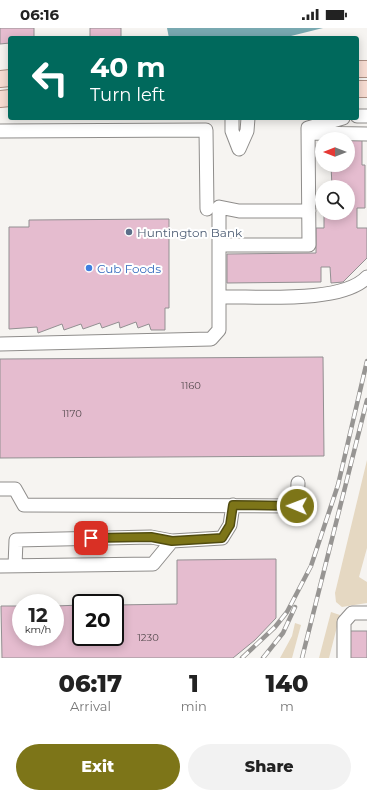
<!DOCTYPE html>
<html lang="en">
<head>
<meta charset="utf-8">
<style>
	body { margin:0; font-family:Montserrat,sans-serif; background:#f2f2f2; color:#222; height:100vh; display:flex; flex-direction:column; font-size:15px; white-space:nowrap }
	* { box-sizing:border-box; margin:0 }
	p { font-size:13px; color:#767676 }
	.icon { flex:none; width:22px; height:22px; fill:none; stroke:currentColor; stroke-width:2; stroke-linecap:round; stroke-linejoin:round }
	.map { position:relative; height:630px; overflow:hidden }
	.drawer { display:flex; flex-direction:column; background:#fff; flex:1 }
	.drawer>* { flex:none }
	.hud { position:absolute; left:8px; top:8px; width:351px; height:84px; border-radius:4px; box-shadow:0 2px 10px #0003; background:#00695c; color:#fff; overflow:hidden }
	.needle { width:26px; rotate:270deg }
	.tools { position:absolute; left:315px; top:104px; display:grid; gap:8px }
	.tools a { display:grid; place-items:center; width:40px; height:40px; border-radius:50%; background:#fff; box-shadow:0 2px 10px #0003; font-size:20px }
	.speed { position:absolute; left:12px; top:566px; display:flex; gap:8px; font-size:20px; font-weight:700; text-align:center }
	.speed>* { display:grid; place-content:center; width:52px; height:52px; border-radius:50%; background:#fff; box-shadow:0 2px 10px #0003; line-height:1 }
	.speed small { font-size:10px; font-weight:400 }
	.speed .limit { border:2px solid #111; border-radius:6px; background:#fff; color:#111 }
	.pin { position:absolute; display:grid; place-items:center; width:34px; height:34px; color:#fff; margin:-17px; border-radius:8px; box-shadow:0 2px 6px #0006 }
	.me { position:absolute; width:44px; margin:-22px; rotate:271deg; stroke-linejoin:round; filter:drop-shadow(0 0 3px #0008) }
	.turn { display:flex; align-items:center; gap:14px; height:84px; padding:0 16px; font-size:18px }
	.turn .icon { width:52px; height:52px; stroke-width:2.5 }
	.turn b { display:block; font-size:28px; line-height:34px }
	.eta { display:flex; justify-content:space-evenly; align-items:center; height:68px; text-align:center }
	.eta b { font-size:24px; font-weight:800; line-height:28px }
	.action { display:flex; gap:8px; margin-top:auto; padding:8px 16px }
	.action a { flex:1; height:46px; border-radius:24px; background:#7d7518; color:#fff; font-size:16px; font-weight:800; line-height:46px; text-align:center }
	.action a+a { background:#f2f2f2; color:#222 }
	.status { display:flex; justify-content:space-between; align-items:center; height:28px; padding:0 20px; background:#fff; direction:ltr }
	.status svg { height:11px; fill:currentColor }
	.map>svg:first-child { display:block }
</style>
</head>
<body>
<div class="status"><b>06:16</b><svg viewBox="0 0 49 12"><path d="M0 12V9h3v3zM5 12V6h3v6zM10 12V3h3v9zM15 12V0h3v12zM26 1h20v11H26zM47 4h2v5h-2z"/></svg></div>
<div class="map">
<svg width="367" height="630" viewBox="0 0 367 630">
	<rect width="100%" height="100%" fill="#f6f4f1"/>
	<path fill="#e5d8c2" d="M367 432V520L359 549 367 554V575L342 579 336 574 335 565Z
		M331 584 340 587 329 630H319Z
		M295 595 301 597 292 630H280L292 608Z"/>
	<path fill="#79a9b1" d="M167 0H323L283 10H169Z"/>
	<path fill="#e5bccf" stroke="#939092" d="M0 0H34V10H10V15L0 16Z
		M90 0H121V10H90Z
		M348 111H362V137H365V180H357V200H367V230L343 254 331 255 330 239H321V254L227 255V226L316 225V200H324V185H348V159H332L331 137H348Z
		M169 191V280H165V302H151L149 296 138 300 136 294 120 300 119 294 102 300 100 295 83 301 81 296 64 302 62 296 38 305 37 299 9 301V199H29V192Z
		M323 329 324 428 0 430V331Z
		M276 531V590L255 612 233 630H2L1 578H21V609H55V578L81 577V609H115V577L177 576V532Z
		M349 603H367V630H349Z"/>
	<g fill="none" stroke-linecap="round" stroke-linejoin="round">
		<g stroke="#8f8d8b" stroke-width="15">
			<path id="minor" d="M357 88H367
				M232 90V103L239 121
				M0 103 206 102 207 181
				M308 105 367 106
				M239 121 247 103 248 90
				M219 217H309L308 100 343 90
				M219 269C256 268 342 276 367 249
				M0 316 211 311 219 302V179L239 183H309
				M0 461H15L24 477 297 478 298 455
				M0 538 153 536 172 513 222 510 230 497 233 477
				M15 538 16 512 151 509 172 513
				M344 630V594L352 585H367"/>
		</g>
		<g stroke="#ac8f83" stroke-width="18">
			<path id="major" d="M357 41H367
				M0 51 10 50
				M357 61H367
				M0 71 10 70"/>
		</g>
		<use href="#minor" stroke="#fff" stroke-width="13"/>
		<use href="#major" stroke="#f8ddd3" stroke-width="16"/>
		<g stroke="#979593" stroke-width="4.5">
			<path id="rail" d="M242 630 275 599 287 584 311 538 338 457 367 333
				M263 630 283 605 295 579
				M302 630 367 372"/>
		</g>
		<use href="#rail" stroke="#fff" stroke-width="3" stroke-dasharray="9" stroke-linecap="butt"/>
	</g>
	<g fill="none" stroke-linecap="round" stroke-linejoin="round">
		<g stroke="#514c10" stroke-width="10">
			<path id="route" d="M91 510 151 509 172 513 222 510 230 497 233 477 297 478"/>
		</g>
		<use href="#route" stroke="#7d7518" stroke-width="7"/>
	</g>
	<circle fill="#5c6f8a" stroke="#fff" stroke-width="1.5" cx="129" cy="204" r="4"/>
	<circle fill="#3f7fe0" stroke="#fff" stroke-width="1.5" cx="89" cy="240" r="4"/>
	<g text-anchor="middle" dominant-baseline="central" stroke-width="4" stroke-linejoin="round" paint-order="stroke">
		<g font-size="10" fill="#574c50">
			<text x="191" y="357">1160</text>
			<text x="72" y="385">1170</text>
			<text x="148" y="609">1230</text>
		</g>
		<g font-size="12" fill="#4e5e75" stroke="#fff" text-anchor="start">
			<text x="137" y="204">Huntington Bank</text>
		</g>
		<g font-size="12" fill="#366cbe" stroke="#fff" text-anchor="start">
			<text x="97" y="240">Cub Foods</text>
		</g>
	</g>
</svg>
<div class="tools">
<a><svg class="needle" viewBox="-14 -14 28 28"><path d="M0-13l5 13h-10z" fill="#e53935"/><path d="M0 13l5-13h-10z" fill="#767676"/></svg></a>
<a><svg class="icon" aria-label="search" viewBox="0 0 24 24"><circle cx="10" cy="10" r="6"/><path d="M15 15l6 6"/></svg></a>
</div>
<div class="speed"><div>12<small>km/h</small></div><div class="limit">20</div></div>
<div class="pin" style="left:91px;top:510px;background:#d93025"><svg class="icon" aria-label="arrive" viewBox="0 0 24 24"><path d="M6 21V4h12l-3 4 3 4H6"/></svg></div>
<svg class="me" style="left:297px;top:478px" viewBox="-20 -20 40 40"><circle r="17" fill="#7d7518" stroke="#fff" stroke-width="3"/><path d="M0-11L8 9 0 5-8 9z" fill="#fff"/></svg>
<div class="hud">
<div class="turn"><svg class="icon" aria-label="left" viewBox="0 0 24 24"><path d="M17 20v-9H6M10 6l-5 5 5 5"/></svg><div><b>40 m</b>Turn left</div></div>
</div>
</div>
<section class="drawer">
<div class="eta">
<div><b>06:17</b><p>Arrival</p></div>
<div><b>1</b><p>min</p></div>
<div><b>140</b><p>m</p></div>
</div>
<div class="action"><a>Exit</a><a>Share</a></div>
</section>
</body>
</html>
